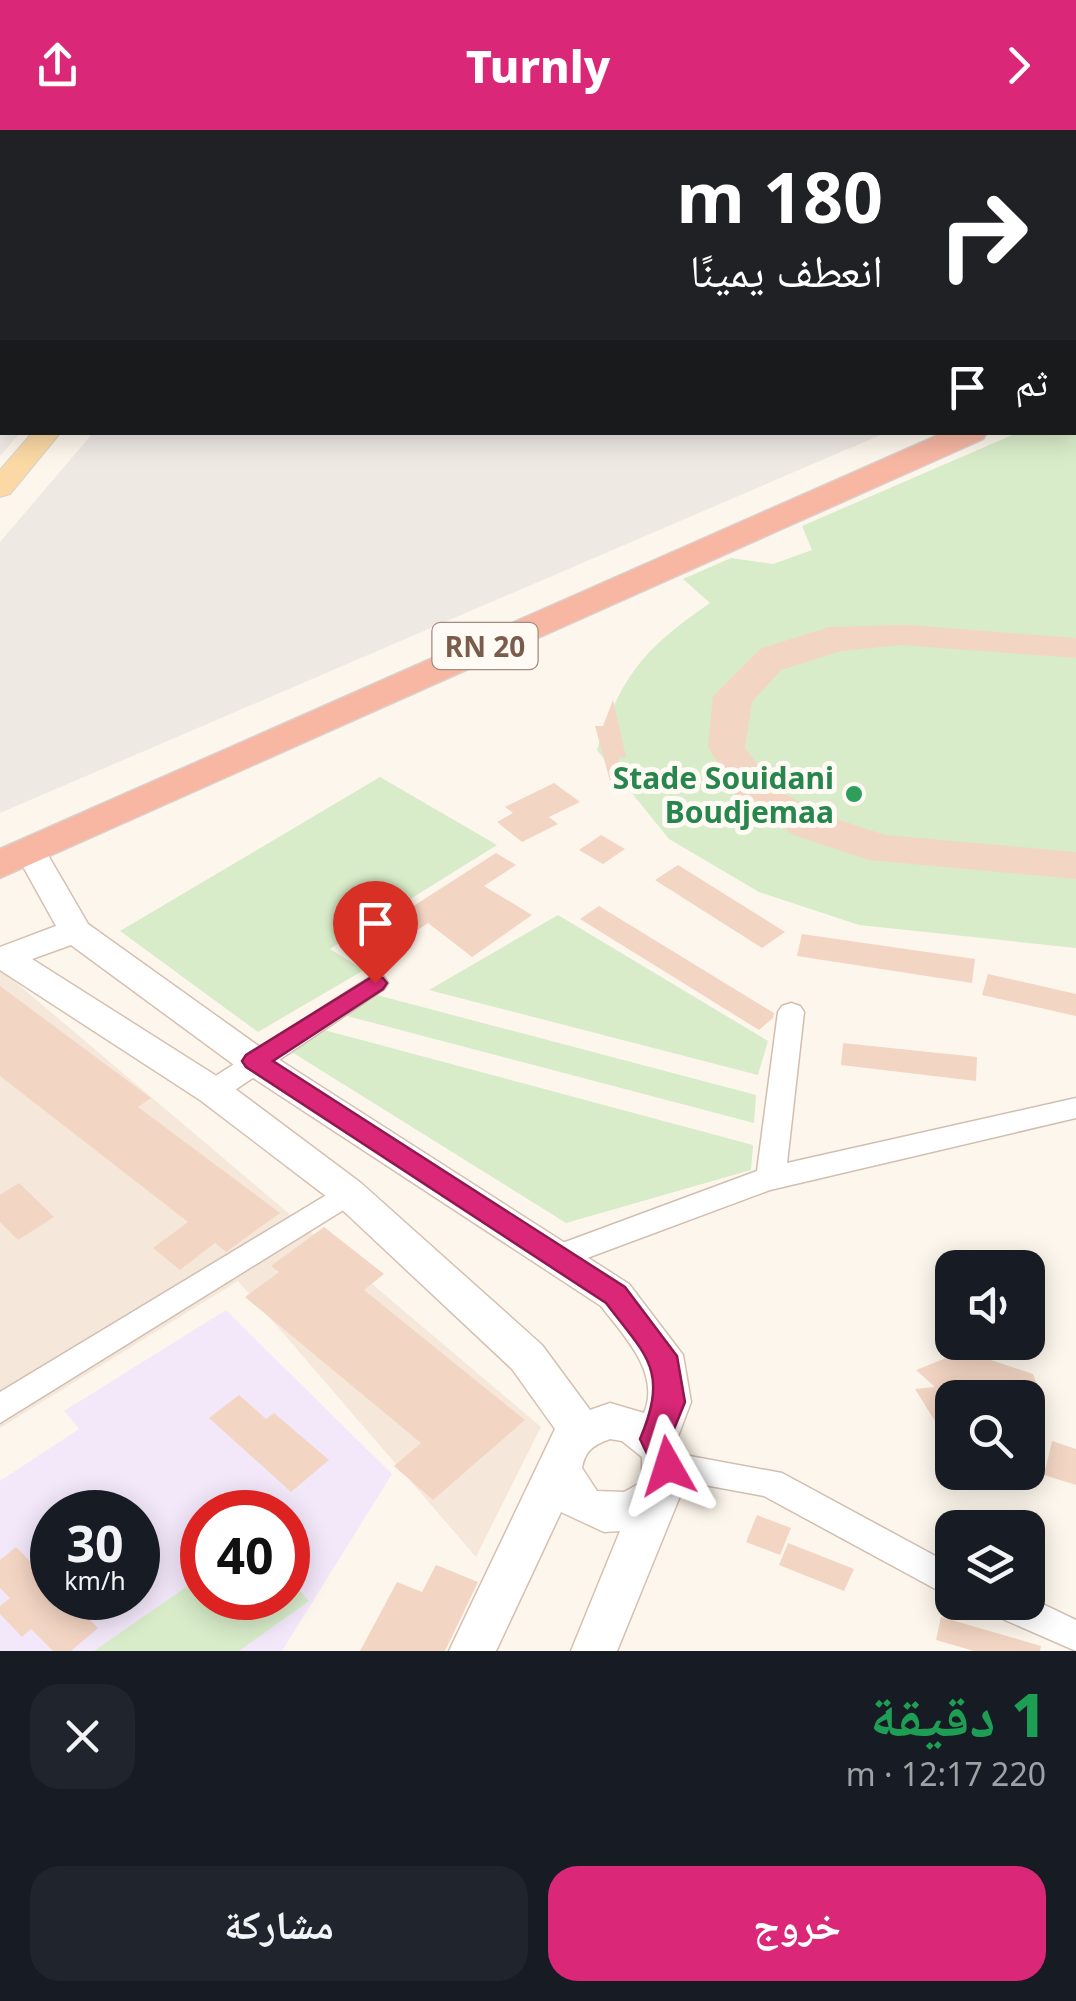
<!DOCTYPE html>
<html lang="ar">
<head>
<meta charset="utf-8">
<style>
	body { margin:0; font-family:"Noto Sans","Noto Naskh Arabic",sans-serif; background:#20242c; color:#f1f3f6; direction:rtl; height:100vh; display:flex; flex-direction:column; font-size:38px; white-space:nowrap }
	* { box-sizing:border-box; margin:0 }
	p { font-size:32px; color:#9ea1a6 }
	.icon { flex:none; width:55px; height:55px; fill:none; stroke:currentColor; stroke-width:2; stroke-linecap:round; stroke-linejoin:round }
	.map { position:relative; height:1521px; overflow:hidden; direction:ltr }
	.drawer { display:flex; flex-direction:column; background:#171b24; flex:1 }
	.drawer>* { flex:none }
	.guide { position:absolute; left:0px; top:0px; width:1078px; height:305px; box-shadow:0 5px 25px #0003; direction:rtl; background:#202124; color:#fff; overflow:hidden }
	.controls { position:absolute; left:935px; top:1120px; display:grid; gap:20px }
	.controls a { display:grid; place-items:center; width:110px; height:110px; border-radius:20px; background:#171b24; box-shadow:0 5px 25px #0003; font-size:50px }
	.speed { position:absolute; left:30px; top:1360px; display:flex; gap:20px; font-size:50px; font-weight:700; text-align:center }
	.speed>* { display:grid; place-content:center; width:130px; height:130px; border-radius:50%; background:#171b24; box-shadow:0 5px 25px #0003; line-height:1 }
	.speed small { font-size:25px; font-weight:400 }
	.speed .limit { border:15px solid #d22; background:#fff; color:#111 }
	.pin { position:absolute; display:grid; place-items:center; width:85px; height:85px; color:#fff; margin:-102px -42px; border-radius:50% 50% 50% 0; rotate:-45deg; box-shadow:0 0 10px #0007 }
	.pin .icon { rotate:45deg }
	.me { position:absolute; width:110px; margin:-55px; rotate:354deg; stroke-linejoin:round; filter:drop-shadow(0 0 8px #0008) }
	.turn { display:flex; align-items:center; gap:35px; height:210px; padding:0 30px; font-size:45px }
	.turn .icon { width:130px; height:130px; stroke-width:2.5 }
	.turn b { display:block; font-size:70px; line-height:85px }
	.then { display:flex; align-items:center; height:95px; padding:0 30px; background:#0003; gap:20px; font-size:38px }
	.round { display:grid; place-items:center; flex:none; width:105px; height:105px; border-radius:30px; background:#20242c }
	.overview { display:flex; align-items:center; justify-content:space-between; height:170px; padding:0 30px }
	h1 { font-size:60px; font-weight:800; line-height:75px; color:#1e9e55 }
	.button { display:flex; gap:20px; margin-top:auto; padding:20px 30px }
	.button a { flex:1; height:115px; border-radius:30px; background:#db2777; color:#fff; font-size:40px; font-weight:800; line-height:115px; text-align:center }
	.button a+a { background:#20242c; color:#f1f3f6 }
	header { display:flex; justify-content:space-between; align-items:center; height:130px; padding:0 30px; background:#db2777; color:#fff; font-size:45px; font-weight:800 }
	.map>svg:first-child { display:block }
</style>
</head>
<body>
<header><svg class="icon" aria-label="forward" viewBox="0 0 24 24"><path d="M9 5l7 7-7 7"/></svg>Turnly<svg class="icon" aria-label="share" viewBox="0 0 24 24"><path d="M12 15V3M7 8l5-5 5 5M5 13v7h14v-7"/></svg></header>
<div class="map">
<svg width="1076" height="1521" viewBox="0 0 1076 1521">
	<rect width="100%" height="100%" fill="#fdf6ec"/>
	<path fill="#f5e8da" d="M0 839 541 1297 476 1427 238 1151 0 1298Z"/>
	<path fill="#efe9e4" d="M0 18 2 302 20 303 0 326Z
		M93 303V302L885 303 0 683V412Z"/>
	<path fill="#f3e8fa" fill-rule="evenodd" d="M226 1180 392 1344 282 1521H0V1351L79 1299 64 1281ZM52 1382H138V1468H52ZM202 1382H288V1468H202Z"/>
	<path fill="#d8ecc9" d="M1076 277V818L859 795 759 762 669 709 597 620C622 544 645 518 710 473L683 449 731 428 773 434 812 420 802 396 1017 303 1075 302Z
		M380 647 497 715 330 819 364 840 258 902 120 801Z
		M558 785 768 911 758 945 429 860Z
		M373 864 756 965 754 993 347 886Z
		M313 897 753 1015 751 1040 566 1093 282 916Z
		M202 1446V1468H288V1447L309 1471 239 1521H94Z"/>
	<path fill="#f3d5c3" d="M907 495 1076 508V528L901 515 841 521 781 540 752 572 745 618 775 658 821 684 885 705 1076 722V749L869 730 794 705 739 668 708 617 713 566 760 519 829 497Z
		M613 570 626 627 618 628 627 648 610 651 595 596H603Z
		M554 653 580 672 549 687 558 694 522 712 497 692 513 683 505 677Z
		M601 705 625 719 603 734 579 720Z
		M496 723 516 735 484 756 532 785 472 827 428 793 404 809 384 795Z
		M678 735 785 802 762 818 655 750Z
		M599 776 774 883 773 888 759 900 580 789Z
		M802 804 975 829 972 853 797 826Z
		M988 844 1076 864V886L982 865Z
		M0 856 151 968 138 977 280 1083 226 1122 215 1113 180 1140 153 1118 188 1092 0 946Z
		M843 913 977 927 976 951 841 935Z
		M19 1053 54 1087 18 1110 0 1092V1065Z
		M324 1097 384 1144 364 1160 525 1290 433 1370 394 1336 421 1313 245 1167 279 1142 271 1136Z
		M964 1221 1033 1244 1042 1268H952V1294L938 1296 915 1259 935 1257 916 1240Z
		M239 1265 266 1289 274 1283 329 1330 291 1362 209 1288Z
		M1052 1311 1076 1319V1355L1044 1345Z
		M757 1385 791 1398 780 1425 746 1412Z
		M788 1413 854 1439 844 1461 779 1435Z
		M16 1417 52 1454V1468H67L98 1498 71 1521H53L31 1499 22 1507 0 1484V1476L10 1468 0 1458V1430Z
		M436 1435 478 1452 445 1521H360L397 1452 422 1462Z
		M941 1487 1041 1516 1040 1521H974L936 1510Z"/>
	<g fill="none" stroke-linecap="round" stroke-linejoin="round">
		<g stroke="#d1beb0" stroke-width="3">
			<path id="lane" d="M1075 154H1076V158H1075Z"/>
		</g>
		<g stroke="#d1beb0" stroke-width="3">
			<path id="street" d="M375 844 384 847 388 853 384 859 223 968H203L199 961 203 954Z
				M791 873 800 876 804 882 787 1033 1076 968V988L770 1060 571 1134 560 1138 549 1134 545 1126 549 1118 757 1041 778 882 782 876Z
				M348 1052 358 1055 363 1063 358 1071 0 1293V1262Z
				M668 1322 782 1343 952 1435V1468L764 1366 656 1346 651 1336 656 1326Z
				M1028 1467 1076 1490V1521L989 1483 984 1472H1028Z"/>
		</g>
		<g stroke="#d6c0b0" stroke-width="3">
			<path id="secondary" d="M0 4 2 5V16H0Z
				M30 710 41 713 88 794 267 922 629 1154 683 1225 691 1272 677 1309 684 1324 687 1349 617 1521H571L620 1401 604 1402 561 1382 496 1521H449L555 1299 512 1239 335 1073 200 970 0 840V817L56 796 14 720ZM71 815 241 940 601 1176C624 1206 661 1243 644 1283L610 1273 590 1280 542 1215 361 1053 226 952 32 829ZM610 1309 622 1311 642 1327V1352L624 1362 597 1361 582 1338C585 1321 593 1315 610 1309Z"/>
		</g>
		<g stroke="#dad1cd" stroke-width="2">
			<path id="primary" d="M33 302H61L10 364 0 367V340Z"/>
		</g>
		<g stroke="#dad1cd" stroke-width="3">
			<path id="highway" d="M1076 247V266H1075V247Z
				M945 302H987L983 309 0 748V719Z"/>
		</g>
		<use href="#lane" fill="#fff" fill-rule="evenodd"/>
		<use href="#street" fill="#fff" fill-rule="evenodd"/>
		<use href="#secondary" fill="#fff" fill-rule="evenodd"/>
		<use href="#primary" fill="#fbd9a5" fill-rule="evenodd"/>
		<use href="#highway" fill="#f7b7a3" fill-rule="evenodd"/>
	</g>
	<path fill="#db2777" stroke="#8e194d" stroke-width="2.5" d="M375 845 383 848 387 853 383 859 273 931 625 1157 677 1226 685 1272 670 1309 683 1336 678 1345 668 1348 657 1345 640 1309C669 1240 647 1227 606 1173L246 937 242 931 246 925Z"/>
	<circle fill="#2e9e5b" stroke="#fffaf3" stroke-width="4" cx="854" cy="664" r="10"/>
	<g text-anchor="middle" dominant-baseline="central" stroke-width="10" stroke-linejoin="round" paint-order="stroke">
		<rect fill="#fffaf3" stroke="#a28b7f" stroke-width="2.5" x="432.5" y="493" width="105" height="46" rx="8"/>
		<g font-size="28" font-weight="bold" fill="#7a5c4d">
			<text x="485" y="516">RN 20</text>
		</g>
		<g font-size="30" font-weight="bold" fill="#27864d" stroke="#fffaf3" text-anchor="end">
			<text x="834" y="647">Stade Souidani<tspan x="834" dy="34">Boudjemaa</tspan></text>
		</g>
	</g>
</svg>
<div class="controls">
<a><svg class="icon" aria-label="sound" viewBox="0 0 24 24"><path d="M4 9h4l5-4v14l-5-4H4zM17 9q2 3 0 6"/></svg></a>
<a><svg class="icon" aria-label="search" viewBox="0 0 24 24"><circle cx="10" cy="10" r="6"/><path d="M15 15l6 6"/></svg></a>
<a><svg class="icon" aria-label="layers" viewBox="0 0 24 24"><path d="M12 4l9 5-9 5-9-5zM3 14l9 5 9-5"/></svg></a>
</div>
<div class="speed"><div>30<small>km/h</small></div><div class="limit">40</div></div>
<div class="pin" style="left:375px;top:853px;background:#d93025"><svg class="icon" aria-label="arrive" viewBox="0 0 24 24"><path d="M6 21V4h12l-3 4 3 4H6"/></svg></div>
<svg class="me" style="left:668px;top:1336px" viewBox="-20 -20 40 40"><path d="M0-17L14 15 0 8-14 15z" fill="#db2777" stroke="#fff" stroke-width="4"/></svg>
<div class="guide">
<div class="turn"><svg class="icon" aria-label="right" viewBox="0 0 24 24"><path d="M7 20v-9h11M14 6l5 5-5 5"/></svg><div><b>180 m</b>انعطف يمينًا</div></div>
<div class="then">ثم<svg class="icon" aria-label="arrive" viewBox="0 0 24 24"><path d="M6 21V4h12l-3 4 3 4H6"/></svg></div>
</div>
</div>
<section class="drawer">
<div class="overview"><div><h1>1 دقيقة</h1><p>220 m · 12:17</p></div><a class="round"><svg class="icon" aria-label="close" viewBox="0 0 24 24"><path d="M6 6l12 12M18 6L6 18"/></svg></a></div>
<div class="button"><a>خروج</a><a>مشاركة</a></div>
</section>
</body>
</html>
